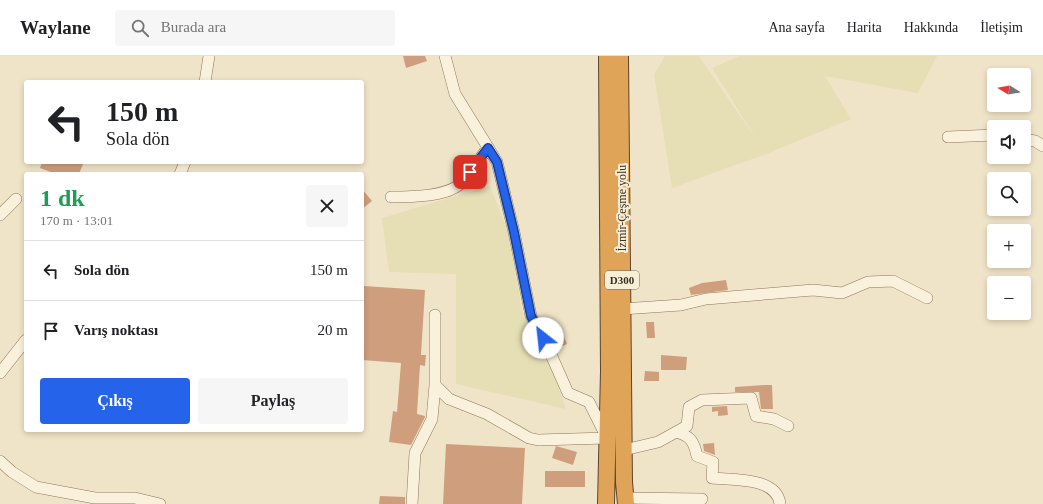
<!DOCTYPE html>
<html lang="tr">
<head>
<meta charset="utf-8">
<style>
	body { margin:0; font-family:Georgia,serif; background:#f6f6f6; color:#202124; height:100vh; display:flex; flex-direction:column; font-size:15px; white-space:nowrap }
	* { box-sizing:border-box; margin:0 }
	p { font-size:13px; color:#757577 }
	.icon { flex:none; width:22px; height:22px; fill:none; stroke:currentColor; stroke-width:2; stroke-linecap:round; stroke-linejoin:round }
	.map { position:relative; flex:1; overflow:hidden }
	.sheet { position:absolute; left:24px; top:116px; width:340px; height:260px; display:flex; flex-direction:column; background:#fff; border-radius:4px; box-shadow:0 2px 6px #0003 }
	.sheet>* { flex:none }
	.hud { position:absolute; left:24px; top:24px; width:340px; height:84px; border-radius:4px; box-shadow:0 2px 6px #0003; background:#fff; color:#202124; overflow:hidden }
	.needle { width:26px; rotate:281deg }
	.fabs { position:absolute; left:987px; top:12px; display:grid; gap:8px }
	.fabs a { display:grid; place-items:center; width:44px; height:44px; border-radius:4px; background:#fff; box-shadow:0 2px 6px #0003; font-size:20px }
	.pin { position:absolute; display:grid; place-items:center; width:34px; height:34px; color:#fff; margin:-17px; border-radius:8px; box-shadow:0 2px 6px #0006 }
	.me { position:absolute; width:44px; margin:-22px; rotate:331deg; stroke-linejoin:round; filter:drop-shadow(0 0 3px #0008) }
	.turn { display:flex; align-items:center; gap:14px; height:84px; padding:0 16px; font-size:18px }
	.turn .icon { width:52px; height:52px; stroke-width:2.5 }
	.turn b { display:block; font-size:28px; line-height:34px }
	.round { display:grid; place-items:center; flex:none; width:42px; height:42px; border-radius:4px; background:#f6f6f6 }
	.headline { display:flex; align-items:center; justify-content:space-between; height:68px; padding:0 16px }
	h1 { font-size:24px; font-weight:700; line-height:30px; color:#1e9e55 }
	.button { display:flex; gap:8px; margin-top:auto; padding:8px 16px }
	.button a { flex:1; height:46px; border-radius:4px; background:#2563eb; color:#fff; font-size:16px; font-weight:700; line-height:46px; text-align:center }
	.button a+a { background:#f6f6f6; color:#202124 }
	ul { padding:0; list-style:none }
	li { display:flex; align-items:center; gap:12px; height:60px; padding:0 16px; border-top:1px solid #e0e0e0 }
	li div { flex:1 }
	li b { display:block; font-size:15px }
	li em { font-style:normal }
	header { display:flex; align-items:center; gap:24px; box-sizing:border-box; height:56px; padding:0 20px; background:#fff; border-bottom:1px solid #e0e0e0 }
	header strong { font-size:19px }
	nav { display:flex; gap:22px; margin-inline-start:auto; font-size:14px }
	.search { width:280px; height:36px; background:#f6f6f6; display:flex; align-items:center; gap:10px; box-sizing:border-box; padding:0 14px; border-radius:4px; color:#757577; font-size:15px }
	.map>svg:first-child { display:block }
</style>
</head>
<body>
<header>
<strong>Waylane</strong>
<div class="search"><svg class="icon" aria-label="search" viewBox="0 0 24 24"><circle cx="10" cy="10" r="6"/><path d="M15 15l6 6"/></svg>Burada ara</div>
<nav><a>Ana sayfa</a><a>Harita</a><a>Hakkında</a><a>İletişim</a></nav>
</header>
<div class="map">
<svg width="1043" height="448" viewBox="0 0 1043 448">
	<rect width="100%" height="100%" fill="#f0e4c8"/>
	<path fill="#e6deb5" d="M665 0H699L758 86 712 12 739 0H937L918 37 825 20 851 63 766 98 672 132 654 19Z
		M490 130 508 176 522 254 549 304 566 353 456 328V218L389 216 382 162Z"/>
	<path fill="#cf9f7d" d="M403 0H425L427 5 406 12Z
		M42 106H76L83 108 79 118H56L40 112Z
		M362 133 372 145 362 153Z
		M726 224 728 234 691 239 689 232 702 227Z
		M364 230 425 234 421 299H426L425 310 420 309 417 358 425 360V361L411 389 389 386 393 355 397 356 401 307 362 304Z
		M646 266H654L655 282H647Z
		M562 276 567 288 556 293 550 281Z
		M661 299 687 301 686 314H661Z
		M645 315 659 316V325H644Z
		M765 329H772L773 353H761L759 336H735V331Z
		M727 350 728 359 718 360V355L712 356V351Z
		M714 387 715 399 704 395 703 388Z
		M446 388 525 392 522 448H443Z
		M556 390 577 396 573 409 552 402Z
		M545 415H585V431H545Z
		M380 440 405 441V448H379Z"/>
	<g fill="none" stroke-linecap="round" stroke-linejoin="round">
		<g stroke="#8d765c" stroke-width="12">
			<path id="minor" d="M205 26 209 0
				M948 81 994 79
				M1024 83 1035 85 1043 90
				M180 118 185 106
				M391 141C410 141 449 141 462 126 472 116 480 103 488 91
				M0 159 16 143
				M622 253 681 249 706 243 813 234 842 237 868 226 893 225 927 242
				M435 259V329L449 343 487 358 529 382 538 384 607 382 589 346 568 337 549 294 531 260 514 176 497 106 455 38 445 0
				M0 317 26 284
				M676 376C691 380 694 386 697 400L713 406 712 422C733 424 777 421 780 448
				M624 394 658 386 687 370 689 351 702 344 751 342 756 360 774 363 788 370
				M0 405 12 416 36 431 95 442H135L160 448
				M625 442 702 443
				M412 448 415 397 432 363 435 329"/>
		</g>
		<g stroke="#5b4430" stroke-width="18">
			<path id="highway" d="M620 0 624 426 626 448
				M606 448 609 315 607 0"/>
		</g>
		<use href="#minor" stroke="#faf1dc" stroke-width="11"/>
		<use href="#highway" stroke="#e0a458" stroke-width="16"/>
	</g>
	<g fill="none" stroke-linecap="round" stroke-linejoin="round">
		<g stroke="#184099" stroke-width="10">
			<path id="route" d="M470 116 488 92 497 106 514 176 531 260 543 282"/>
		</g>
		<use href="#route" stroke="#2563eb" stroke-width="7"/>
	</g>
	<g text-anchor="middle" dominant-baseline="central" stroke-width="4" stroke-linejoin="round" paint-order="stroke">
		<rect fill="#f7eed8" stroke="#756857" stroke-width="1" x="605" y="215" width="34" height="18" rx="3"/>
		<g font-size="11" font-weight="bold" fill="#3d2e20">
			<text x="622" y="224">D300</text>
		</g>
		<g font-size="12" fill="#3d2e20" stroke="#f7eed8">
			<text transform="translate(622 152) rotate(-90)">İzmir-Çeşme yolu</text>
		</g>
	</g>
</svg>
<div class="fabs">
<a><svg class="needle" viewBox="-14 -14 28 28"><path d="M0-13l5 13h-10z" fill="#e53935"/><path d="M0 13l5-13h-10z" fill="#757577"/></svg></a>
<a><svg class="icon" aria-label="sound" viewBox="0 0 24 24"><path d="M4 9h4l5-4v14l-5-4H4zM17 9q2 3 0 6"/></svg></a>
<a><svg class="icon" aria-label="search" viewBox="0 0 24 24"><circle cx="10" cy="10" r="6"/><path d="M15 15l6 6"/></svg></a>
<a>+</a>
<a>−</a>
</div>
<div class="pin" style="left:470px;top:116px;background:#d93025"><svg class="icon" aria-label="arrive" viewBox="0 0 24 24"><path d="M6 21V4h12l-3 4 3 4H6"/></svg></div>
<svg class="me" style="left:543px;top:282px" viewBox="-20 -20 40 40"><circle r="19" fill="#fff"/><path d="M0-13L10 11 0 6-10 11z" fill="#2563eb"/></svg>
<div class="hud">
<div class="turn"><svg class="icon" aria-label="left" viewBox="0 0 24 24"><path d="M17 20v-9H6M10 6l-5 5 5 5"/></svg><div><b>150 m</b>Sola dön</div></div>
</div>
<section class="sheet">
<div class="headline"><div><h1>1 dk</h1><p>170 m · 13:01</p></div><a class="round"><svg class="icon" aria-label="close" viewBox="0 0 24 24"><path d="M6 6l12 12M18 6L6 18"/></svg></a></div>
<ul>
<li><svg class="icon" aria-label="left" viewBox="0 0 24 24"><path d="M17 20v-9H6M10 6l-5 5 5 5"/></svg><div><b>Sola dön</b></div><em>150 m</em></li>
<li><svg class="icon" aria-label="arrive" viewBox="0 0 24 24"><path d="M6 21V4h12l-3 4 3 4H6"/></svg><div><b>Varış noktası</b></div><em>20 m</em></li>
</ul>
<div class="button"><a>Çıkış</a><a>Paylaş</a></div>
</section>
</div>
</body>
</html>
